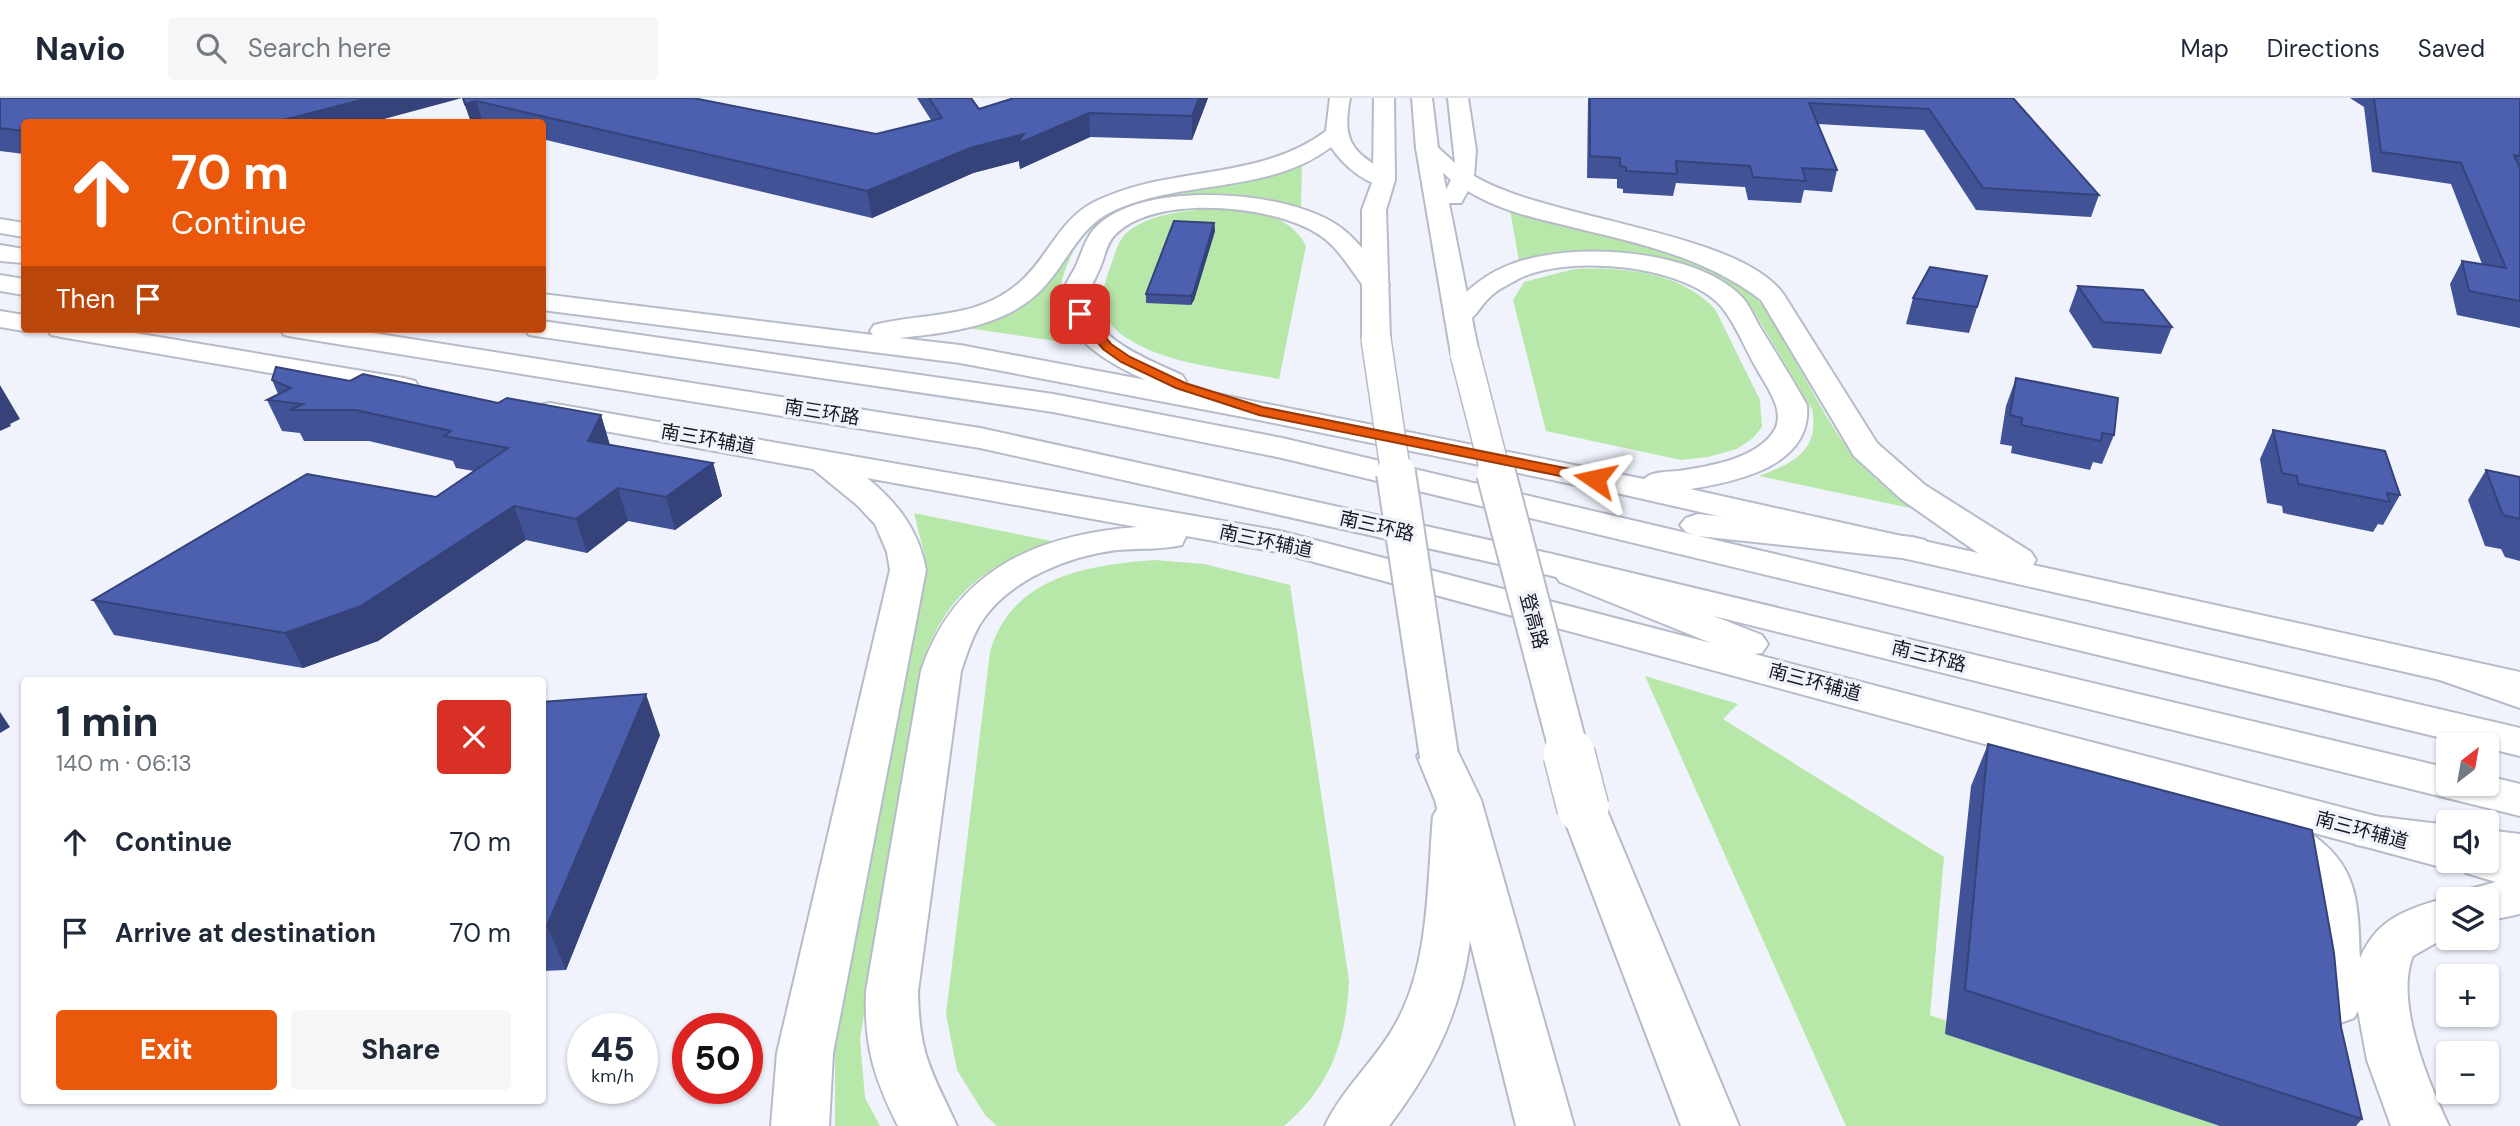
<!DOCTYPE html>
<html lang="en">
<head>
<meta charset="utf-8">
<style>
	body { margin:0; font-family:"DM Sans","Noto Sans SC",sans-serif; background:#f6f6f7; color:#1f2937; height:100vh; display:flex; flex-direction:column; font-size:26px; white-space:nowrap }
	* { box-sizing:border-box; margin:0 }
	p { font-size:23px; color:#747a83 }
	.icon { flex:none; width:38px; height:38px; fill:none; stroke:currentColor; stroke-width:2; stroke-linecap:round; stroke-linejoin:round }
	.map { position:relative; flex:1; overflow:hidden }
	.details { position:absolute; left:21px; top:579px; width:525px; height:427px; display:flex; flex-direction:column; background:#fff; border-radius:7px; box-shadow:0 2px 5px #0004 }
	.details>* { flex:none }
	.top-card { position:absolute; left:21px; top:21px; width:525px; height:214px; border-radius:7px; box-shadow:0 2px 5px #0004; background:#ea580c; color:#fff; overflow:hidden }
	.needle { width:46px; rotate:31deg }
	.buttons { position:absolute; left:2436px; top:635px; display:grid; gap:14px }
	.buttons a { display:grid; place-items:center; width:63px; height:63px; border-radius:7px; background:#fff; box-shadow:0 2px 5px #0004; font-size:35px }
	.speed { position:absolute; left:567px; top:915px; display:flex; gap:14px; font-size:35px; font-weight:700; text-align:center }
	.speed>* { display:grid; place-content:center; width:91px; height:91px; border-radius:50%; background:#fff; box-shadow:0 2px 5px #0004; line-height:1 }
	.speed small { font-size:18px; font-weight:400 }
	.speed .limit { border:10px solid #d22; background:#fff; color:#111 }
	.pin { position:absolute; display:grid; place-items:center; width:60px; height:60px; color:#fff; margin:-30px; border-radius:14px; box-shadow:0 4px 10px #0006 }
	.me { position:absolute; width:77px; margin:-38px; rotate:281deg; stroke-linejoin:round; filter:drop-shadow(0 0 5px #0008) }
	.turn { display:flex; align-items:center; gap:24px; height:147px; padding:0 35px; font-size:32px }
	.turn .icon { width:91px; height:91px; stroke-width:2.5 }
	.turn b { display:block; font-size:49px; line-height:60px }
	.then { display:flex; align-items:center; height:66px; padding:0 35px; background:#0003; gap:14px; font-size:26px }
	.round { display:grid; place-items:center; flex:none; width:74px; height:74px; border-radius:7px; background:#f6f6f7 }
	.summary { display:flex; align-items:center; justify-content:space-between; height:119px; padding:0 35px }
	h1 { font-size:42px; font-weight:800; line-height:52px }
	.primary-button { display:flex; gap:14px; margin-top:auto; padding:14px 35px }
	.primary-button a { flex:1; height:80px; border-radius:7px; background:#ea580c; color:#fff; font-size:28px; font-weight:800; line-height:80px; text-align:center }
	.primary-button a+a { background:#f6f6f7; color:#1f2937 }
	ul { padding:0; list-style:none }
	li { display:flex; align-items:center; gap:21px; height:91px; padding:0 35px }
	li div { flex:1 }
	li b { display:block; font-size:26px }
	li em { font-style:normal }
	header { display:flex; align-items:center; gap:42px; box-sizing:border-box; height:98px; padding:0 35px; background:#fff; border-bottom:2px solid #e0e1e3 }
	header strong { font-size:33px }
	nav { display:flex; gap:38px; margin-inline-start:auto; font-size:24px }
	.search { width:490px; height:63px; background:#f6f6f7; display:flex; align-items:center; gap:18px; box-sizing:border-box; padding:0 24px; border-radius:7px; color:#747a83; font-size:26px }
	.map>svg:first-child { display:block }
</style>
</head>
<body>
<header>
<strong>Navio</strong>
<div class="search"><svg class="icon" aria-label="search" viewBox="0 0 24 24"><circle cx="10" cy="10" r="6"/><path d="M15 15l6 6"/></svg>Search here</div>
<nav><a>Map</a><a>Directions</a><a>Saved</a></nav>
</header>
<div class="map">
<svg width="2520" height="1028" viewBox="0 0 2520 1028">
	<rect width="100%" height="100%" fill="#f0f3fc"/>
	<path fill="#b8e7aa" d="M1302 63 1301 111 1291 109C1259 109 1227 109 1194 110 1131 110 1083 109 1062 182 1053 214 1058 226 1083 247L960 229C991 218 1028 210 1050 184 1066 165 1071 139 1092 123 1130 94 1251 75 1302 63Z
		M1509 106C1576 125 1710 151 1757 201 1770 215 1778 234 1788 251 1830 321 1843 364 1915 411L1759 378C1793 365 1820 353 1812 311L1750 207 1741 195 1721 183 1592 155 1519 163Z
		M1206 111C1241 112 1289 112 1306 148L1279 281C1232 271 1172 268 1130 242 1094 221 1100 196 1112 164 1116 152 1119 140 1130 132 1152 116 1180 114 1206 111Z
		M1574 171C1623 169 1679 173 1715 211L1760 302 1762 329 1753 340 1737 351 1708 359 1681 362 1546 333 1513 202 1524 184Z
		M914 415 1056 444C988 464 947 495 923 563L860 941 865 1000 880 1028H835V934L922 489 925 459Z
		M1155 462 1204 466 1290 487 1349 883C1346 943 1331 988 1284 1028H997L985 1017 957 972 946 916 990 554C1011 479 1087 467 1155 462Z
		M1645 578 1738 606 1723 621 1944 759 1930 917 2236 1028H1846Z"/>
	<g fill="none" stroke-linecap="round" stroke-linejoin="round">
		<g stroke="#b6bbca" stroke-width="4">
			<path id="secondary" d="M1330 0H1350C1341 46 1354 55 1392 77L1395 82 1392 87C1370 92 1342 66 1331 49 1270 96 1181 81 1113 113 1082 127 1070 158 1049 183 1014 228 952 234 899 240L960 247 1146 282C1113 267 1064 242 1063 200 1063 189 1070 179 1075 170 1082 156 1085 139 1097 128 1144 82 1285 92 1337 127 1358 141 1375 166 1389 187L1385 193H1367C1352 174 1339 149 1318 136 1274 107 1153 95 1114 138 1107 145 1105 158 1101 167 1098 177 1090 186 1090 197 1087 240 1150 262 1182 277L1186 283 1182 289 1644 381C1652 373 1668 374 1679 373 1709 368 1752 362 1772 336 1788 316 1768 291 1758 273 1746 253 1736 226 1721 208 1683 166 1566 156 1518 181 1510 186 1498 191 1491 198 1476 211 1474 230 1450 224L1446 218C1461 197 1478 181 1502 170 1561 142 1693 149 1741 198 1749 206 1754 219 1760 229 1776 255 1792 281 1807 307 1812 368 1738 383 1690 391L1978 455 1901 401 1854 358 1761 202C1701 156 1631 144 1560 126 1529 119 1495 110 1468 93L1461 105H1445L1442 100 1451 82 1416 50 1427 44 1434 46 1455 65 1448 0H1468L1476 52 1474 78C1549 123 1740 133 1784 197L1877 345 1925 387 2031 454 2036 462 2033 467 2520 574V600L1621 396 1259 322 960 265 542 212V196L873 237 870 233 874 227C925 214 977 222 1019 185 1048 160 1059 122 1094 104 1168 67 1258 84 1326 33Z
				M0 121 24 125V139L0 135Z
				M0 213 24 217V231H33L24 233 0 229Z
				M47 231H111L404 280 415 283 419 289 415 295 404 298 61 239 51 237Z
				M550 305 1280 433 1711 545 1560 484 1554 476 1560 468 1573 465 1586 468 1762 537 1768 546 1762 555 1754 556 2448 737V763H2487V746L2520 754V816L2487 823V802H2464L2470 791 2496 784 2466 775 2461 767 2448 771 2307 733C2359 767 2358 804 2360 860 2379 818 2407 812 2448 799L2456 802H2448V838L2413 858C2394 903 2429 986 2449 1028H2391L2367 962 2358 913 2354 920 2335 927 2316 920 2308 905V800C2299 766 2266 761 2250 734L2256 722 2261 721 1277 454 1186 438 1182 447C1161 452 1139 450 1117 452 1069 458 1010 481 982 523 972 538 967 556 961 573L918 893C919 957 931 972 957 1028H898C874 980 864 948 866 893L921 573C955 472 1036 437 1137 429L867 380C898 405 919 433 926 472L833 955 829 1028H771L777 955 890 472 887 454 875 426 857 407 813 371 539 321 535 314 539 307Z
				M1456 702 1472 706 1479 718C1473 850 1472 918 1389 1028H1325C1342 991 1375 963 1395 927 1430 866 1427 786 1433 718L1440 706Z"/>
		</g>
		<g stroke="#b6bbca" stroke-width="4">
			<path id="primary" d="M1374 0H1394L1395 82 1386 112 1390 241 1386 247 1376 249 1366 247 1362 241V112L1373 82Z
				M1412 0H1432L1438 50 1479 256 1475 262 1465 265 1455 262 1451 256 1416 50Z
				M1439 643 1455 648 1481 702 1574 1028H1516L1435 702 1417 658 1423 648Z
				M1583 694 1599 699 1606 710 1739 1028H1681L1560 710 1567 699Z"/>
		</g>
		<g stroke="#b6bbca" stroke-width="4">
			<path id="highway" d="M0 147 24 151V165L0 163Z
				M0 177 24 181V197L0 193Z
				M542 223 1053 296 1282 340 1695 437 1686 434 1680 427 1686 420 1698 416 1912 439 1925 442 1930 450 1925 458 1912 461 1698 438 2520 630V658L2487 650V648H2475L1282 360 1053 314 529 237 525 231H542Z
				M280 231H347L980 330 1548 455 2448 670V686H2487V678L2520 686V718L1548 477 980 350 294 239 284 237Z
				M2448 558 2520 582V610L2434 580 2428 571 2434 562Z
				M2373 718 2448 727V761L2356 747 2350 735 2356 723Z
				M2487 732 2520 736V770L2477 763H2487Z"/>
		</g>
		<use href="#secondary" fill="#fff" fill-rule="evenodd"/>
		<use href="#primary" fill="#fff" fill-rule="evenodd"/>
		<use href="#highway" fill="#fff" fill-rule="evenodd"/>
		<g stroke="#b6bbca" stroke-width="32" stroke-linecap="butt">
			<path id="primary-bridge-far2" d="M1376 241 1396 377
				M1465 256 1496 377"/>
		</g>
		<g stroke="#b6bbca" stroke-width="42" stroke-linecap="butt">
			<path id="primary-bridge-far1" d="M1396 375 1439 658
				M1496 375 1570 658"/>
		</g>
		<g stroke="#b6bbca" stroke-width="54" stroke-linecap="butt">
			<path id="primary-bridge" d="M1569 656 1583 710"/>
		</g>
		<use href="#primary-bridge-far2" stroke="#fff" stroke-width="29"/>
		<use href="#primary-bridge-far1" stroke="#fff" stroke-width="38"/>
		<use href="#primary-bridge" stroke="#fff" stroke-width="51"/>
	</g>
	<path fill="#415396" d="M0 0H693L876 36 931 22 917 0H971L979 11 1208 0 1192 42 1090 39 1020 71 1019 63 973 75 872 120 542 41V24H471L462 0 24 24V56L0 53Z
		M1588 0H2013L2099 97 2091 119 1976 112 1924 32 1818 26 1837 72 1832 94 1804 92 1801 105 1748 102 1745 89 1676 85 1673 98 1623 95V91L1617 90V81L1587 80Z
		M2350 0H2520V230L2457 217 2450 186 2462 163 2482 166 2451 86 2372 74 2364 9Z
		M1214 125 1215 133 1194 202 1191 207 1146 205V196Z
		M1987 178 1969 235 1906 226 1913 200Z
		M2078 188 2172 229 2161 256 2093 250 2069 213Z
		M2016 280 2114 337 2102 366 2093 364 2090 372 2011 355 2012 348 2000 346 2006 308Z
		M272 282 350 283 498 305 601 317 610 347 713 365 722 398 675 432 628 423 587 455 526 442 378 543 303 570 114 537 93 502 436 399 474 373 456 370 453 363 369 343H304L300 335 282 333 267 302 278 296Z
		M2273 332 2400 397 2383 427 2378 426 2373 434 2283 415 2282 408 2267 405 2260 361Z
		M2486 372 2520 379V463L2505 459 2501 451 2485 448 2468 402Z
		M542 604 660 637 566 872 542 873Z
		M1988 646 2341 929 2362 1021 2356 1028H2220L1945 936 1971 688Z"/>
	<path fill="#35437a" d="M369 0H462L373 24H275Z
		M1199 0H1208L1192 42V18Z
		M476 3 483 24H471L465 6Z
		M1089 15 1090 39 1020 71 1019 63 973 75 872 120 867 93 970 50Z
		M1214 125 1215 133 1194 202 1191 207V198Z
		M0 287 20 321 10 326 11 328 0 333Z
		M601 317 610 348 588 343Z
		M713 365 722 398 675 432 666 399Z
		M618 390 628 423 587 455 576 421Z
		M514 408 526 442 378 543 303 570 285 535Z
		M646 596 660 637 566 872 547 828Z
		M0 614 10 629 0 635Z"/>
	<path fill="#4c60af" stroke="#35437a" stroke-width="2" d="M0 0H369L275 24H24V33L0 30Z
		M463 0H693L876 36 942 20 929 0H971L979 11 1014 0H1199L1192 18 1089 15 1017 46 1024 36 970 50 867 93 476 3 465 6Z
		M1590 0H2013L2099 97 1983 90 1929 11 1809 5 1837 72 1802 70 1806 83 1753 79 1750 68 1676 63 1677 76 1626 73V69L1620 68V60L1590 58Z
		M2374 0H2520V58L2514 57 2520 70V203L2469 193 2462 163 2506 170 2461 65 2381 54Z
		M1174 123 1214 125 1194 193 1191 198 1146 196Z
		M1930 169 1987 178 1977 209 1913 200Z
		M2078 188 2143 192 2172 229 2103 224Z
		M276 269 350 283 363 276 498 305 507 300 601 317 588 343 713 365 666 399 618 390 576 421 514 408 361 508 285 535 93 502 307 376 436 399 508 350 444 338 451 333 356 312H290L303 306 267 302 291 290 272 282Z
		M2016 280 2118 300 2114 337 2102 335 2101 343 2021 327 2022 320 2010 317Z
		M2273 332 2385 353 2400 397 2387 395 2390 404 2298 386 2297 378 2282 375Z
		M2486 372 2520 379V421L2503 417Z
		M646 596 547 828H542V604Z
		M1988 646 2312 732 2334 855 2341 929 2362 1021 1965 892Z"/>
	<path fill="#ea580c" stroke="#983908" stroke-width="2" d="M1076 213H1084L1111 246 1130 259 1185 285 1262 309 1595 376 1602 381 1595 385 1259 317 1176 290 1121 264 1103 251 1076 218Z"/>
	<g text-anchor="middle" dominant-baseline="central" stroke-width="7" stroke-linejoin="round" paint-order="stroke">
		<g font-size="19" fill="#17181e" stroke="#f0f3fc">
			<text transform="translate(822 314) rotate(9)">南三环路</text>
			<text transform="translate(708 341) rotate(10)">南三环辅道</text>
			<text transform="translate(1377 428) rotate(13)">南三环路</text>
			<text transform="translate(1266 443) rotate(12)">南三环辅道</text>
			<text transform="translate(1534 523) rotate(75)">登高路</text>
			<text transform="translate(1929 558) rotate(14)">南三环路</text>
			<text transform="translate(1815 584) rotate(15)">南三环辅道</text>
			<text transform="translate(2362 732) rotate(15)">南三环辅道</text>
		</g>
	</g>
</svg>
<div class="buttons">
<a><svg class="needle" viewBox="-14 -14 28 28"><path d="M0-13l5 13h-10z" fill="#e53935"/><path d="M0 13l5-13h-10z" fill="#747a83"/></svg></a>
<a><svg class="icon" aria-label="sound" viewBox="0 0 24 24"><path d="M4 9h4l5-4v14l-5-4H4zM17 9q2 3 0 6"/></svg></a>
<a><svg class="icon" aria-label="layers" viewBox="0 0 24 24"><path d="M12 4l9 5-9 5-9-5zM3 14l9 5 9-5"/></svg></a>
<a>+</a>
<a>−</a>
</div>
<div class="speed"><div>45<small>km/h</small></div><div class="limit">50</div></div>
<div class="pin" style="left:1080px;top:216px;background:#d93025"><svg class="icon" aria-label="arrive" viewBox="0 0 24 24"><path d="M6 21V4h12l-3 4 3 4H6"/></svg></div>
<svg class="me" style="left:1595px;top:381px" viewBox="-20 -20 40 40"><path d="M0-17L14 15 0 8-14 15z" fill="#ea580c" stroke="#fff" stroke-width="4"/></svg>
<div class="top-card">
<div class="turn"><svg class="icon" aria-label="ahead" viewBox="0 0 24 24"><path d="M12 20V5M6 11l6-6 6 6"/></svg><div><b>70 m</b>Continue</div></div>
<div class="then">Then<svg class="icon" aria-label="arrive" viewBox="0 0 24 24"><path d="M6 21V4h12l-3 4 3 4H6"/></svg></div>
</div>
<section class="details">
<div class="summary"><div><h1>1 min</h1><p>140 m · 06:13</p></div><a class="round" style="background:#d93025;color:#fff"><svg class="icon" aria-label="close" viewBox="0 0 24 24"><path d="M6 6l12 12M18 6L6 18"/></svg></a></div>
<ul>
<li><svg class="icon" aria-label="ahead" viewBox="0 0 24 24"><path d="M12 20V5M6 11l6-6 6 6"/></svg><div><b>Continue</b></div><em>70 m</em></li>
<li><svg class="icon" aria-label="arrive" viewBox="0 0 24 24"><path d="M6 21V4h12l-3 4 3 4H6"/></svg><div><b>Arrive at destination</b></div><em>70 m</em></li>
</ul>
<div class="primary-button"><a>Exit</a><a>Share</a></div>
</section>
</div>
</body>
</html>
